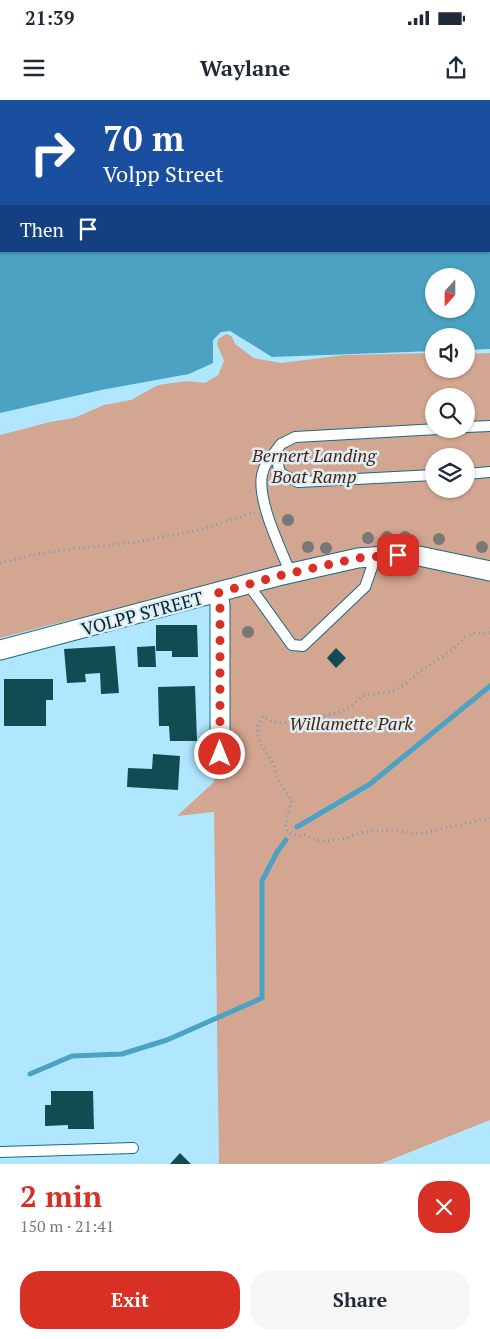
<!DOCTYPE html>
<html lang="en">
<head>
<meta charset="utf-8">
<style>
	body { margin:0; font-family:"PT Serif",serif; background:#f6f6f7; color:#1f2937; height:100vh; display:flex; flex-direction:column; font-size:19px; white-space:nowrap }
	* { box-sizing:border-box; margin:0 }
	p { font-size:16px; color:#747a83 }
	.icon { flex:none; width:28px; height:28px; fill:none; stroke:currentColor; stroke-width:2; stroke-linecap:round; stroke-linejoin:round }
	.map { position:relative; height:1064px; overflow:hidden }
	.side { display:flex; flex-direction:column; background:#fff; flex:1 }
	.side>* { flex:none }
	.banner { position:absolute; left:0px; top:0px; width:490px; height:152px; box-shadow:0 1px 4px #0004; background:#1a4fa0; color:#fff; overflow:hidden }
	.needle { width:32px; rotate:201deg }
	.fabs { position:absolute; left:425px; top:168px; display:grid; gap:10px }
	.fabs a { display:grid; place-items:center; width:50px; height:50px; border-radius:50%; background:#fff; box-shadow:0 1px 4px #0004; font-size:25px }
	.pin { position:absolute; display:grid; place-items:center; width:42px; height:42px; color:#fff; margin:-21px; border-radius:10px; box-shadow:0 2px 8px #0006 }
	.me { position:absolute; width:55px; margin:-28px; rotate:0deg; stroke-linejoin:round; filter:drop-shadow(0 0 4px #0008) }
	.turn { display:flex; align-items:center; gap:18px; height:105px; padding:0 20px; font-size:22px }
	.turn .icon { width:65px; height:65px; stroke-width:2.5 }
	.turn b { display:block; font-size:35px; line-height:42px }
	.then { display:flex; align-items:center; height:48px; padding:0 20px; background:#0003; gap:10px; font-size:19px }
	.round { display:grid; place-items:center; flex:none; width:52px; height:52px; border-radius:20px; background:#f6f6f7 }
	.headline { display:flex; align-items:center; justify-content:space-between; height:85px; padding:0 20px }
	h1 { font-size:30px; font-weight:800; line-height:38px; color:#d93025 }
	.cta { display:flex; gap:10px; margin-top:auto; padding:10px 20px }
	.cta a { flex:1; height:58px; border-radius:20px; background:#d93025; color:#fff; font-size:20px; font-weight:800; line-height:58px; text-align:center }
	.cta a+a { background:#f6f6f7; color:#1f2937 }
	.status { display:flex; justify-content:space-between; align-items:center; height:35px; padding:0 25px; background:#fff; direction:ltr }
	.status svg { height:14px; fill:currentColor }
	header { display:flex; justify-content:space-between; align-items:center; height:65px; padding:0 20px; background:#fff; font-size:22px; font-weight:800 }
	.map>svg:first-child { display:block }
</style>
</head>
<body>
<div class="status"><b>21:39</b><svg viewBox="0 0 49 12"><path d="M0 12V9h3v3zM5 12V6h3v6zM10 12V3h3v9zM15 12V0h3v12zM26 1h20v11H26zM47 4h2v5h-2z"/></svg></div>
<header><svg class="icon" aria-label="menu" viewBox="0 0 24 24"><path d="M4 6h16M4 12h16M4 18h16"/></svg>Waylane<svg class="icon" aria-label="share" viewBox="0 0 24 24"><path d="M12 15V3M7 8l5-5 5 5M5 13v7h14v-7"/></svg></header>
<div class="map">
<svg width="490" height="1064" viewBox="0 0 490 1064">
	<rect width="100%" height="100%" fill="#b0e7ff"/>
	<path fill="#d3a692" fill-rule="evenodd" d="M226 234C232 235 233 238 235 244L254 258 281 263 344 255 434 253V269H466V254L490 253V1020L380 1064H219L214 712 177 716 214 682 210 502 208 488 46 526 0 538V335L50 322 74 318 104 305 131 300 158 285 187 281 205 283 218 275 224 261 217 244 218 239ZM434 296H466V329H434ZM434 356H466V389H434Z"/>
	<path fill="#4ca2c3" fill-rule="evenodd" d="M0 0H490V249L466 250V236H434V251L272 257 230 231 221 232 213 240V263L189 274 101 290 0 313ZM1 1H489V151H1ZM434 176H466V209H434Z"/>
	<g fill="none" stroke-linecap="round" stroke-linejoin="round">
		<path stroke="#4ca2c3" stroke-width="5" d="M297 727 370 684 490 586
			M30 974 72 956 122 954 167 940 262 898V781L277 752 286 740"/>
	</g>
	<path fill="#124b51" d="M156 525H197L198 557H172V551H156Z
		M115 546 119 593 101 594 100 573 85 574 86 582 67 583 64 549Z
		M155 546 156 567H138L137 547Z
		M336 548 346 558 336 568 327 558Z
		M4 579H53V600H46V626H4Z
		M195 586 197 641H170L169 626H159L158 587Z
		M153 654 180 656 178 690 127 687 128 668 152 669Z
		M51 991H93L94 1029H68V1025L45 1026V1005H51Z
		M180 1053 191 1064H170Z"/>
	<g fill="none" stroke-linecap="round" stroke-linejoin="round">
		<g stroke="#176a85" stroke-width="12">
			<path id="lane" d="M466 327 490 326
				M275 352C269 359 264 365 262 375 257 401 281 450 291 474
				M466 374 490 372
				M434 375 298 382 280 373 275 352 281 344 295 337 438 329
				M248 484 292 545 303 546 365 487 372 467V457
				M0 1052 133 1048"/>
		</g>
		<g stroke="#176a85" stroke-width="21">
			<path id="street" d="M218 493 220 505V654
				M0 550 278 476 358 458 398 455 419 456 490 471"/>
		</g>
		<path stroke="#709fb2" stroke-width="3" stroke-dasharray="1 4" stroke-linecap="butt" d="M374 173 434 180
			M466 184 490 186
			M0 463 37 454 70 449 131 443 199 430 255 412
			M490 533H475L465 537 452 550 418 573 407 583 393 591 363 596 346 609 337 613 289 623 272 622 263 616C250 635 263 646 272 662 275 667 276 673 278 677 281 686 287 694 292 701L285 725 288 733 297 736 306 735 316 740 330 741 347 738 364 732 396 730 418 734 490 718"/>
		<use href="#lane" stroke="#fff" stroke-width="10"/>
		<use href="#street" stroke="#fff" stroke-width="19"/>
	</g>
	<g fill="#787977">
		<circle cx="288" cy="420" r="6"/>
		<circle cx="387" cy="437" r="6"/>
		<circle cx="405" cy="437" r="6"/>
		<circle cx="368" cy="438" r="6"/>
		<circle cx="439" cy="439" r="6"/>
		<circle cx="308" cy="447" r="6"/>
		<circle cx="482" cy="447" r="6"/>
		<circle cx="326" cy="448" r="6"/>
		<circle cx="248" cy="532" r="6"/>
	</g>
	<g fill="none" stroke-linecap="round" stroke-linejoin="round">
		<path stroke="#d93025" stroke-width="9" stroke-dasharray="0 16.2" d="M220 654V505L218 493 278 476 358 458 398 455"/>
	</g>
	<g text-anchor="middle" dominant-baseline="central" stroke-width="5" stroke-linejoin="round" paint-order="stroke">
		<g font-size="18" font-style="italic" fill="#4b1f07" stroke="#ddeef6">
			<text x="314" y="355">Bernert Landing<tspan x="314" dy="21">Boat Ramp</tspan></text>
			<text x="351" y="623">Willamette Park</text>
		</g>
		<g font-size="18" fill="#03232f" stroke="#ddeef6">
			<text transform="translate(142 513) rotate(-15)">VOLPP STREET</text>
		</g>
	</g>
</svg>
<div class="fabs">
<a><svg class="needle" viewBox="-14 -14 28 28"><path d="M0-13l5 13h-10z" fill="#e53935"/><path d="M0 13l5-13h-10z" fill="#747a83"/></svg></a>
<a><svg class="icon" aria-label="sound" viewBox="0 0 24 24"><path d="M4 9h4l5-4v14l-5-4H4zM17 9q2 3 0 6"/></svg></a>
<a><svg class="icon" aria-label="search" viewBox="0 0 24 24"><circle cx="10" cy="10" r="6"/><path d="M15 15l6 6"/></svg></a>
<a><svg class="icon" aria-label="layers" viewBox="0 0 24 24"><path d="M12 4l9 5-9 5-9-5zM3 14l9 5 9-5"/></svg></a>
</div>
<div class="pin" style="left:398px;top:455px;background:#d93025"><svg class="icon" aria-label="arrive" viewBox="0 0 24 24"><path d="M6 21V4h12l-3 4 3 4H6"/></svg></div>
<svg class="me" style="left:220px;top:654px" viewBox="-20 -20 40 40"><circle r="17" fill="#d93025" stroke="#fff" stroke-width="3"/><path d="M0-11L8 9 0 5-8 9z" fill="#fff"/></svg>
<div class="banner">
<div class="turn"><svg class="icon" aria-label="right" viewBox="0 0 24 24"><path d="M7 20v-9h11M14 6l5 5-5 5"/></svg><div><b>70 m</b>Volpp Street</div></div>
<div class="then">Then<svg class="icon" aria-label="arrive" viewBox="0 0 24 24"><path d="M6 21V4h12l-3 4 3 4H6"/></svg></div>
</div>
</div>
<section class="side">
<div class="headline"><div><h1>2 min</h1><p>150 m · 21:41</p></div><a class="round" style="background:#d93025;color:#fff"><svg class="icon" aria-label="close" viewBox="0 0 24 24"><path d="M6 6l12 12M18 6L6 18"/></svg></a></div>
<div class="cta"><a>Exit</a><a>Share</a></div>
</section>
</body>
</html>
